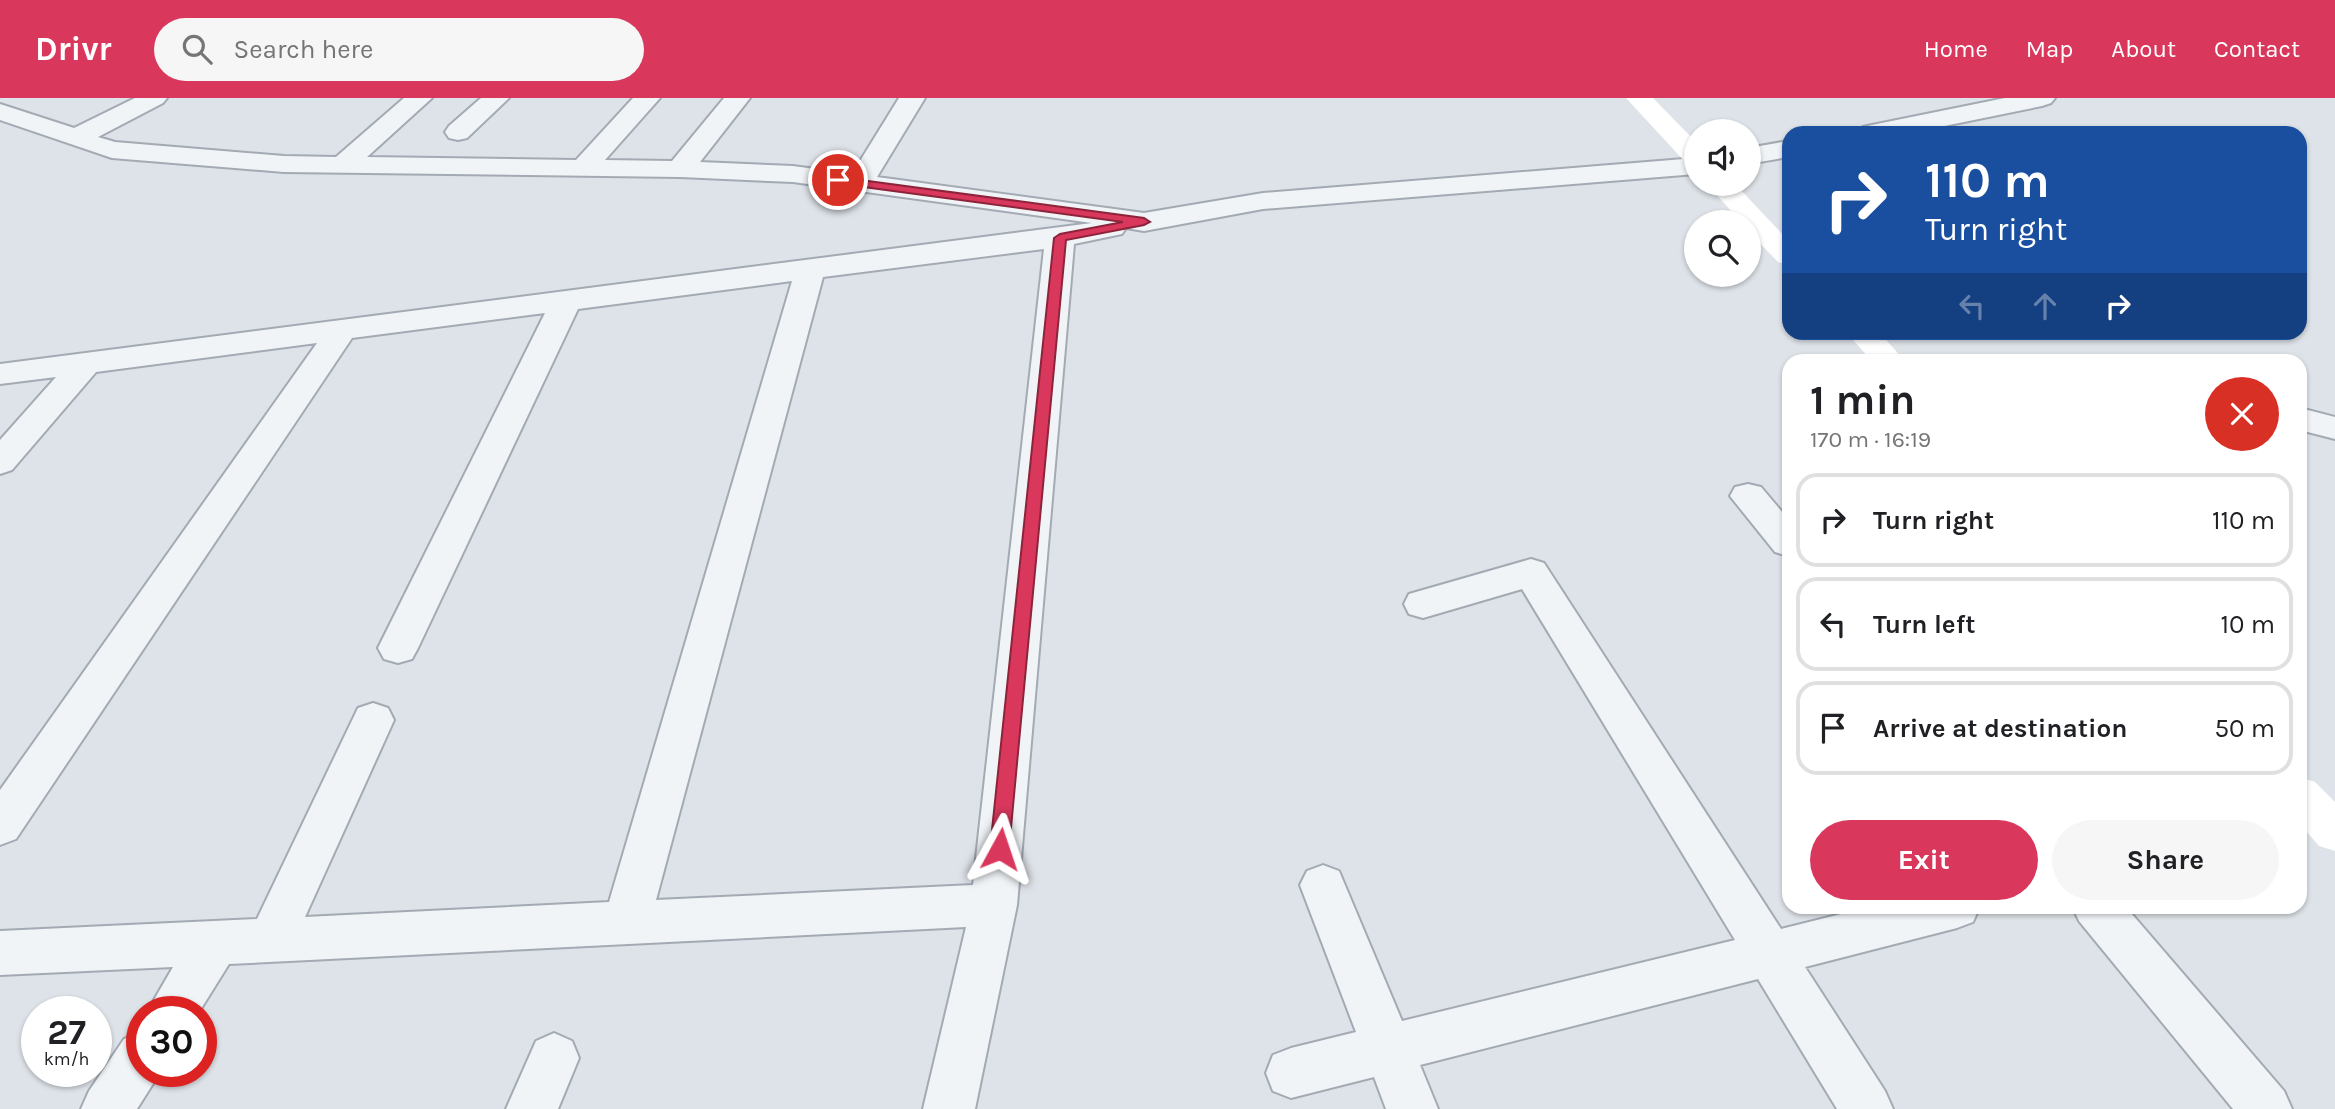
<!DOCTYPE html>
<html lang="en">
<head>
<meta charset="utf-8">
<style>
	body { margin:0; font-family:Karla,sans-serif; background:#f6f6f6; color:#202124; height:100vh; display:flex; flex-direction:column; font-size:26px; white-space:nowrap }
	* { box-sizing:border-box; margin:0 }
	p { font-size:23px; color:#757577 }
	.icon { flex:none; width:38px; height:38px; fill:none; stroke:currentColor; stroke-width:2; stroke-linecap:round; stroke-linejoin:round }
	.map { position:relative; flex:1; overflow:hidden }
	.sheet { position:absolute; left:1782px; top:256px; width:525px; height:560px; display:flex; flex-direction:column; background:#fff; border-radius:21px; box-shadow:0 2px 5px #0004 }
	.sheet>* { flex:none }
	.hud { position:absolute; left:1782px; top:28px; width:525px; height:214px; border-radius:21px; box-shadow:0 2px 5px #0004; background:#1a4fa0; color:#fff; overflow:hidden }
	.buttons { position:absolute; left:1684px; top:21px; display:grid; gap:14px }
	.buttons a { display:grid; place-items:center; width:77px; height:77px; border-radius:50%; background:#fff; box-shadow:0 2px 5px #0004; font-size:35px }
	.speed { position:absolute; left:21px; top:898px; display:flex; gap:14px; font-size:35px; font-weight:700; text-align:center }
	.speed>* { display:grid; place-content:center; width:91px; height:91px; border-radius:50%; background:#fff; box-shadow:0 2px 5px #0004; line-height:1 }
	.speed small { font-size:18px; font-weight:400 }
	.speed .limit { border:10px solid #d22; background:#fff; color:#111 }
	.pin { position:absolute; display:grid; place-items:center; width:60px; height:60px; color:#fff; margin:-30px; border:4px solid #fff; border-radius:50%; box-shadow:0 2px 7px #0007 }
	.me { position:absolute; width:77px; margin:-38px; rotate:5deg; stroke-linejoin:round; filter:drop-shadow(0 0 5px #0008) }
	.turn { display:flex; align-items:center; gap:24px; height:147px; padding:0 28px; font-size:32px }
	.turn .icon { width:91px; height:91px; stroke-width:2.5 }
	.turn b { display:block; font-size:49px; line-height:60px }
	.lanes { display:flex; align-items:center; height:66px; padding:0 28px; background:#0003; justify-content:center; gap:35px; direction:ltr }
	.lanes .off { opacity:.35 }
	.round { display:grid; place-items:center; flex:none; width:74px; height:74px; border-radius:37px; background:#f6f6f6 }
	.overview { display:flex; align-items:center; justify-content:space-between; height:119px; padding:0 28px }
	h1 { font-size:42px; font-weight:700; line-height:52px }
	.action { display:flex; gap:14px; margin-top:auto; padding:14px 28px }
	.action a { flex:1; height:80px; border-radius:42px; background:#d9385c; color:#fff; font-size:28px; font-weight:700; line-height:80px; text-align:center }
	.action a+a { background:#f6f6f6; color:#202124 }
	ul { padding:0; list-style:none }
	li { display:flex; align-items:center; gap:21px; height:94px; margin:0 14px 10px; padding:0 14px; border:4px solid #e0e0e0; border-radius:21px }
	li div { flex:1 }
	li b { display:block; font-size:26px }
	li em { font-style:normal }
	header { display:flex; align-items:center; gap:42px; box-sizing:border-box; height:98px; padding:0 35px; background:#d9385c; color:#fff }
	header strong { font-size:33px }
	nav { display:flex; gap:38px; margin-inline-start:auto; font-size:24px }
	.search { width:490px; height:63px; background:#f6f6f6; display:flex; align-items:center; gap:18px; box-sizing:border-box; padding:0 24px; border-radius:38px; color:#757577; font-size:26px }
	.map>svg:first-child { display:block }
</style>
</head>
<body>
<header>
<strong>Drivr</strong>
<div class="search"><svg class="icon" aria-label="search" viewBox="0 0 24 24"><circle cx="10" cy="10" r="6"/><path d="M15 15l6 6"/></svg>Search here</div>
<nav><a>Home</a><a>Map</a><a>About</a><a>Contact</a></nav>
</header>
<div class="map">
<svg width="2335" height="1011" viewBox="0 0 2335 1011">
	<rect width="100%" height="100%" fill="#dee3e9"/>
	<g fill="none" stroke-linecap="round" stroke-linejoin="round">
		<g stroke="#a3aab3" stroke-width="4">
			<path id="street" d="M135 0H167L163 5 98 39 115 44 284 58 336 59 404 0H432L367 59 576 62 633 0H660L605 62 672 63 724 0H750L700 64 793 68 852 76 899 0H925L877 79 1144 115 1263 95 1696 60V76L1263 111 1144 133 1126 130 1122 136 1074 146 1017 807 975 1011H923L966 829 229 866 199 914H147L173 869 0 877V833L257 821 358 610 373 605 388 610 394 622 305 819 609 804 792 183 578 211 418 550 412 561 398 565 384 561 378 550 545 215 352 240 16 741 0 747V692L317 245 96 274 12 372 0 376V342L56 279 0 286V266L1092 125 793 84 680 79 284 74 112 60 0 22V6L74 30ZM1044 151 973 787 656 802 823 179Z
				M481 0H509L467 40 458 42 449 40 445 34 449 28Z
				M2005 0H2055L2051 5 2042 8 1910 35H1859L1863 29 1872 27Z
				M1788 43V59L1748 66V50Z
				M2300 310 2335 319V341L2300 332Z
				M1748 386 1761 389 1788 421V458L1775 454 1730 398 1735 389Z
				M1531 461 1544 465 1781 831 1873 808H1980L1973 824 1957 830 1805 869 1885 993 1893 1011H1837L1758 881 1420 967 1438 1011H1386L1374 979 1291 1000 1273 993 1266 975 1273 957 1291 950 1356 934 1300 787 1307 773 1323 767 1339 773 1402 923 1735 842 1522 491 1423 520 1409 516 1404 506 1409 496Z
				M2072 808H2125L2284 993 2292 1011H2233L2079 823Z
				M142 933V973H161L137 1011H81L89 993 124 941Z
				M554 935 572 943 579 960 558 1011H506L536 943Z"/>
		</g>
		<use href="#street" fill="#f1f4f7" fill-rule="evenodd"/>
		<path fill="#fff" fill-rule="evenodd" d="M1626 0H1653L1696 44V68L1687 66Z
			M1707 86H1735L1788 142V167L1778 164 1748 133V124H1741Z
			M1846 234H1879L1904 262H1871Z
			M2300 679 2315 684 2335 704V753L2319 748 2300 726Z"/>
	</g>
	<path fill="#d9385c" stroke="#8d243c" stroke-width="2" d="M838 79 1144 120 1150 124 1144 127 1066 142 1009 751 1006 757 1000 760 993 757 990 751 1054 140 1060 136 1123 124 834 85 832 82Z"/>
</svg>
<div class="buttons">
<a><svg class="icon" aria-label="sound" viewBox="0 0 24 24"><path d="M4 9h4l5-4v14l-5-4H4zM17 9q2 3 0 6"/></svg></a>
<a><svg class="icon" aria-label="search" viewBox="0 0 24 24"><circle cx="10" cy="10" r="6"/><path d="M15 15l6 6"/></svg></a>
</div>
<div class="speed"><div>27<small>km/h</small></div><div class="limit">30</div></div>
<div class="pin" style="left:838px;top:82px;background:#d93025"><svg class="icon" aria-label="arrive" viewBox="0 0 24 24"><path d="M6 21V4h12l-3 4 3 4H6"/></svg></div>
<svg class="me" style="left:1000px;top:751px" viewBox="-20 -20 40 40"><path d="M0-17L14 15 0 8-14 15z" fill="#d9385c" stroke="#fff" stroke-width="4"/></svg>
<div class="hud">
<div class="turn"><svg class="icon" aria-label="right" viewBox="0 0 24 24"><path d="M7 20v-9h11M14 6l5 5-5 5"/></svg><div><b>110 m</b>Turn right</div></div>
<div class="lanes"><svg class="icon off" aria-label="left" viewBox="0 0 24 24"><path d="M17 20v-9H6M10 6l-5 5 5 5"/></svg><svg class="icon off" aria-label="ahead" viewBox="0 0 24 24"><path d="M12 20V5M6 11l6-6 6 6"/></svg><svg class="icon" aria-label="right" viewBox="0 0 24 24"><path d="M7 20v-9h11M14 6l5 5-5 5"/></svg></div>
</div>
<section class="sheet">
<div class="overview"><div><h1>1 min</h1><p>170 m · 16:19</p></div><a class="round" style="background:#d93025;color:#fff"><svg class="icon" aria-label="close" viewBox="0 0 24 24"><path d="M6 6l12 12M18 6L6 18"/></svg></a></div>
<ul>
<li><svg class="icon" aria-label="right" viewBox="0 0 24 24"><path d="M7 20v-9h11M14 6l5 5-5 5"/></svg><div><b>Turn right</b></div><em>110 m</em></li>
<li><svg class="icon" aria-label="left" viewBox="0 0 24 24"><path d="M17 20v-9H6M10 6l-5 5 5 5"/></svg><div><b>Turn left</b></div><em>10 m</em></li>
<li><svg class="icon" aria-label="arrive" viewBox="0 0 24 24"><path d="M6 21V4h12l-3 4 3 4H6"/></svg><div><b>Arrive at destination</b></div><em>50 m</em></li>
</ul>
<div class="action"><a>Exit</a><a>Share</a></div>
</section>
</div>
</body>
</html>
